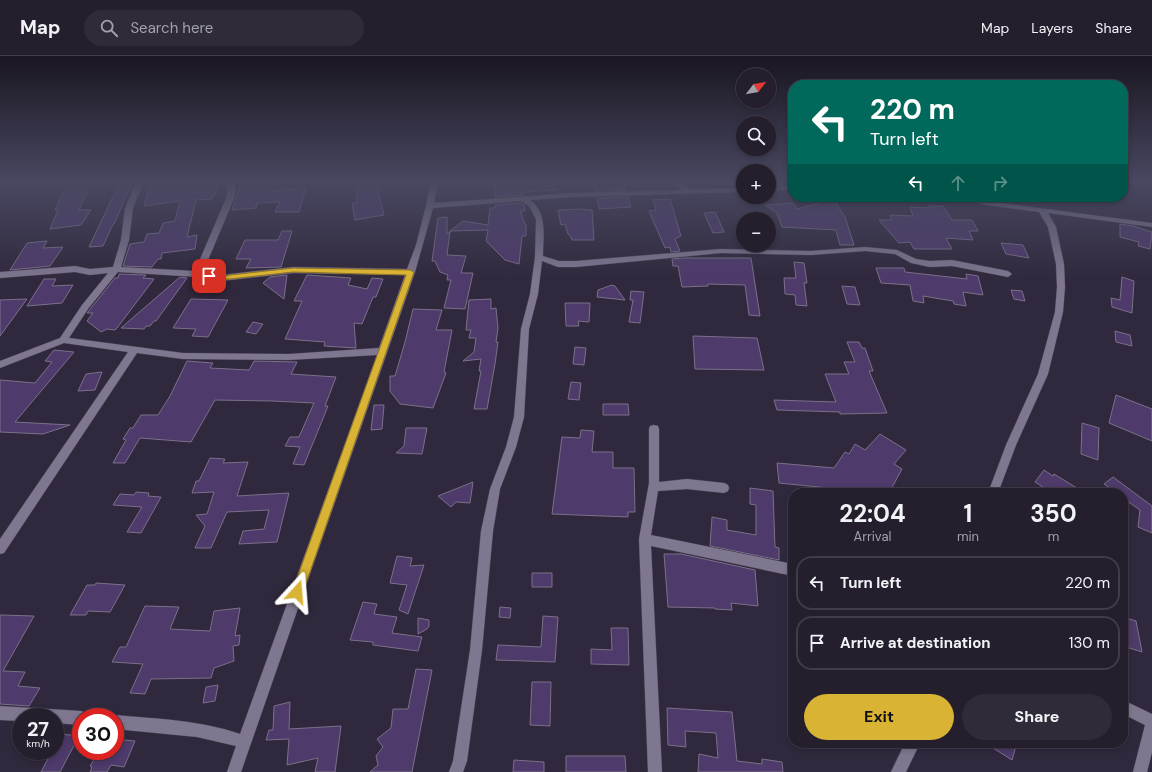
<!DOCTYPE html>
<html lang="en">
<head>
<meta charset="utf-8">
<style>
	body { margin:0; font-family:"DM Sans",sans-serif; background:#302b39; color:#f1f3f6; height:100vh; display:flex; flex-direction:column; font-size:15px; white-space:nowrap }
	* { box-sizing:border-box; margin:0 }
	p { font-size:13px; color:#a3a2aa }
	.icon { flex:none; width:22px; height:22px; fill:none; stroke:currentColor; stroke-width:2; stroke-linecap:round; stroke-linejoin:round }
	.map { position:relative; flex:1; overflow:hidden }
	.panel { position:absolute; left:788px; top:432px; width:340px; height:260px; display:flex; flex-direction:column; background:#241e2d; border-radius:16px; box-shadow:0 2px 6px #0003,0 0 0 1px #413c49 }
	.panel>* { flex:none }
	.hud { position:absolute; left:788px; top:24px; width:340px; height:122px; border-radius:16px; box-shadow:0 2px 6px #0003,0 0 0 1px #413c49; background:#00695c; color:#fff; overflow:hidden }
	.needle { width:26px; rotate:59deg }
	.fabs { position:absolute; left:736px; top:12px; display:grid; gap:8px }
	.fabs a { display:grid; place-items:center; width:40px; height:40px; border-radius:50%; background:#241e2d; box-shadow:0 2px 6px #0003,0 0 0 1px #413c49; font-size:20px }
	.speed { position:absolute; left:12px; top:652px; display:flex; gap:8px; font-size:20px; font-weight:700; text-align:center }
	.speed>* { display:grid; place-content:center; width:52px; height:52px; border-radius:50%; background:#241e2d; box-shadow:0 2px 6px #0003,0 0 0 1px #413c49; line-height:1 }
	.speed small { font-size:10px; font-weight:400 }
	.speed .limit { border:6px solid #d22; background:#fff; color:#111 }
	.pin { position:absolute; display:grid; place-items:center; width:34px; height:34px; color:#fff; margin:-17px; border-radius:8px; box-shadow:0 2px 6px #0006 }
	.me { position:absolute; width:44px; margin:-22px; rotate:19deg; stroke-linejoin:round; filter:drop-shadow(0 0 3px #0008) }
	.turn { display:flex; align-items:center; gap:14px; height:84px; padding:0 16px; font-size:18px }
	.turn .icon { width:52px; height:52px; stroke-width:2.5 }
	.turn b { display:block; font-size:28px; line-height:34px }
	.lanes { display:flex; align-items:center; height:38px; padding:0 16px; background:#0003; justify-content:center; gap:20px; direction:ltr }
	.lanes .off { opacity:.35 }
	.eta { display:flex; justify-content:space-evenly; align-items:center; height:68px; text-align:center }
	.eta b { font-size:24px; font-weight:700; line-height:28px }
	.action { display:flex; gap:8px; margin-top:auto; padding:8px 16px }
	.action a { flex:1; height:46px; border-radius:24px; background:#d9b334; color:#111; font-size:16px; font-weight:700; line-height:46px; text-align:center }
	.action a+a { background:#302b39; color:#f1f3f6 }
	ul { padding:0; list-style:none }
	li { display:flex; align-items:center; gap:12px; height:54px; margin:0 8px 6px; padding:0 8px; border:2px solid #413c49; border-radius:16px }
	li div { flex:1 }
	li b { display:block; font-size:15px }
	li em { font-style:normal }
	header { display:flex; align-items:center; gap:24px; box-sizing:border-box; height:56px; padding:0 20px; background:#241e2d; border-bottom:1px solid #413c49 }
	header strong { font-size:19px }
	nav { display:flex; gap:22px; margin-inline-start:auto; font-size:14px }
	.search { width:280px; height:36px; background:#302b39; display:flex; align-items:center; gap:10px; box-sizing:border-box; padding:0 14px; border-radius:22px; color:#a3a2aa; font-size:15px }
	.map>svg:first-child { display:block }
</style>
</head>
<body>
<header>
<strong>Map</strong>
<div class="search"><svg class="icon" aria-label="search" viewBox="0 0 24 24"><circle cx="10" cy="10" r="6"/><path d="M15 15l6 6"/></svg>Search here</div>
<nav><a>Map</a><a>Layers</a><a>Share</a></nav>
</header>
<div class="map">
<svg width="1152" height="716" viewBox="0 0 1152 716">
	<rect width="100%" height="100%" fill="#30283c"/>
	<path fill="#4e3a6b" stroke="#7a7189" d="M189 125H218L215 139H213L212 143 196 144 187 181 197 179 195 193 162 197 161 203H158L152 211 123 210 130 188 144 186 147 178 159 177 163 167 175 165 180 145 144 150 150 130Z
		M242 125H274L270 135 306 132 299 156H275L280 146 257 147 256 152 232 154Z
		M363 125H376L384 159 355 164 352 147H356L359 127H362Z
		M495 125H503L508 127 515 126 527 128 526 125H546L558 134 522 136 523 139 495 141Z
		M593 125H623L626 134 595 135Z
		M91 127 79 154H91L81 169 50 173 58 154H55L66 130Z
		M131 129 114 168H113L103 190 89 191 118 130Z
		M628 141 631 151 599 153 597 142Z
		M670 143 681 180 675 183 680 195 671 196 670 191 665 192 649 155 656 154 653 144Z
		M833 143 845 161 854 189H840L836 174 782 171 777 157 765 149 793 147 797 153Z
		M521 147 524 149 525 155H520L526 170V180H522L519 208 505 204 486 185 488 174 450 175 463 165 488 169 490 152H495V149Z
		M929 150H943L952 164H972L978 175H969L973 184 946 182 952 193H914L910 186 899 187 879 164H892L890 159 913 160 910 151 930 152Z
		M579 153 592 154 594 184H572L571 181 568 178 565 168 561 169 558 154Z
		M715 156 720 167 724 176 713 177 704 157Z
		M447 161V178L450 175 447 199 466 200 461 217H473L465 253 444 252 451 224H447L448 219 440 216 435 205H432L438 162Z
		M1120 168 1133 170 1152 176 1150 193 1138 190 1139 186 1120 181Z
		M282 175H292L281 211 246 212 251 203H236L245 184H278Z
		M47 185 43 192 63 191 50 210 10 214 27 187Z
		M1001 187 1023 189 1029 202 1006 198Z
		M684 202H751L760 260 749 259 745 229 708 228V230L682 231 678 210H673L672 203Z
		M794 206 804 207 807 227H804L807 250 796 249 795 239 785 238 784 222H796Z
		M876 212H904L905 216 967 223 966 218 978 220 983 239 963 236 966 250 954 248 953 245 923 240 924 247 913 245 910 229 881 227Z
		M119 218 146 219 143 222 154 223 117 272 115 274 107 273 101 276 87 265 93 257H87L115 222H118Z
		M287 219 284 243 263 227 270 221Z
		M307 219 351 222 348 229 367 233 372 222 383 223 376 241H373L362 268 354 267 356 292 324 290 325 286 285 283 302 245H294Z
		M180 221 187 222 156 265H154L150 270H146L144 273 121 272Z
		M1122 221 1134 225 1132 257 1112 251 1111 242 1120 244Z
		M44 223H56L52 230 73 229 62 247 27 250Z
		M612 229 615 230 625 244 597 241 598 234Z
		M842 230 855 231 860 249 847 248Z
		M1011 234 1022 235 1025 245 1014 243Z
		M631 235 644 236 640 267 629 266 633 244H630Z
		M27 243 0 280V244Z
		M191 243 228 244 208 281 192 280 196 273 173 272Z
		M491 243V253L496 252 498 272 496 286H498L495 308 487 353H474L481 315H479L481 303 463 305 474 296 476 282H469L471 274H466L469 244Z
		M565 247H590L589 266 578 265 579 270H566Z
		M413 253 442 254 436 274H452L444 316 446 317 433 352 400 348 390 335V320H395L405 286Z
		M253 266 263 268 256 278 246 276Z
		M1115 275 1130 279 1132 290 1116 286Z
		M693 280 757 282 764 314 695 313Z
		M847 286H859L862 292H865L873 315H869L887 357 840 358V356L777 354 774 344 836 346 825 318H849L844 306H855Z
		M575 291 586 292 584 309 573 308Z
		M54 294 74 296 15 366 70 369 43 378 0 376V324L35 327 52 306 45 305Z
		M187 305 213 307 210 312 249 314 254 305 297 306 291 318 336 321 325 350H328L324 360 304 409 293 408 300 391 285 390 290 381H299L314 347 272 345 215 344 191 386 140 382 125 407H113L126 384 123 383 130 372H133L141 359H158L170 340Z
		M102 316 95 334 78 335 86 318Z
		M571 326 581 327 579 344 568 343Z
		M1116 339 1152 353V385L1109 367Z
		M603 348H628L629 359H603Z
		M374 349H384L382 373 371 374Z
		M1082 367 1099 372 1098 404 1081 398Z
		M406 372H427L422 398 396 397 404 390Z
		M581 374 594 375 592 396H613V412H634L635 456H628V461L552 458 562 381 580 382Z
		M880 378 906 394 894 408 902 413 889 437H837L839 433 779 427 777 407 834 412 845 396 849 398 855 388 865 394Z
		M210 402 225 403 223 407 248 406 237 440 289 437 277 486 239 488 243 475 264 473 269 454 227 456 211 492H195L205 470 196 459 207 458 214 436 192 437 196 425H199Z
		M1044 414 1053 420 1054 418 1085 437H1052L1035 426Z
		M1113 421 1152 450V477L1138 471 1140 454 1123 442V437H1117L1104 428Z
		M473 426 470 447 456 446 451 451 438 440Z
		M750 432 773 435 775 491 779 492V504L710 490 712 461 727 464V474L756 479V449L750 448Z
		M136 436 149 437 148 440 161 441 141 477 127 476 142 451 113 449 120 438 134 439Z
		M664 498H681L755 514 758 550 731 547 732 554 715 553V552L668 551Z
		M397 500 412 502 410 510 424 509 408 558 399 554 407 529 390 527Z
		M532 517H552V531H532Z
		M96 527 125 529 110 556 88 555 86 559H70L87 529H95Z
		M363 546 377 548 374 558 397 561 392 577 422 581 418 595 373 589V586L350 584Z
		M145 550 179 551 170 573 210 575 214 555 240 552 235 580 240 579 239 589 233 590 234 605 214 612 211 622 151 623 145 638 130 637 143 608 112 606 120 591H126Z
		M500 551 511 552 510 562 499 561Z
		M0 559 34 560 3 615 25 616 18 630 40 632 29 650 0 648Z
		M543 560 558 561 555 606 496 604 498 589 541 591Z
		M1123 561 1136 565 1142 596 1123 590Z
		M418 562 429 564V570L427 573 418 578Z
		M611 572H628L629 609 591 608V593L612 594Z
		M416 613 432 614 412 716H370L378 709 376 700 383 691 377 683 391 672 393 653H408Z
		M532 626H551L550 670 530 669Z
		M218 629 215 645 203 647 206 631Z
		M290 646 289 673 341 670 335 716H315L318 702 287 709 289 683 266 684 269 674H273L274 650Z
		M667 652 732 656 737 705 762 708V703L782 706 783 716H698L699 698 718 702 716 677 685 675 686 691 668 689Z
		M61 678 79 680 60 716H41L52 695H55V689Z
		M115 683 135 685 124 711 111 709 107 716H90L92 711 90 710 99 695H115Z
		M985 687H1017L1012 704Z
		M566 700H625L626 716H566Z
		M514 704 544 706V716H513Z"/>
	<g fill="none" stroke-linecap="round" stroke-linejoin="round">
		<g stroke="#4b4357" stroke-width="1">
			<path id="minor" d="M137 125H144L133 152 129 184 121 211 195 215 227 140 228 125H235V140L203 216 221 219 293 211 407 213 416 189 426 150 431 125H438L434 147 571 137 682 134 667 125H676L692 133 743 132V136L571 141 530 144C548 157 543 181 543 200L559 205H576L721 193 811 195 865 191 897 194 916 203 930 205 952 204 1008 215 1012 218 1008 221 952 210 930 211 911 207 895 198 865 195 811 199 721 197 576 211H558L542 205 538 238 529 273 524 361 516 391 500 433 493 475 482 594 467 705 463 716H449L453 705 470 594 481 475 490 433 506 391 514 361 521 273 530 238 535 201 536 163 529 150 521 145 433 152 415 216 241 716H227L236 690 197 681 115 673V661H110L115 659C157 663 200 664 240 678L377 299 289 304 183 303 137 297 4 497 0 498V483L128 296 64 287 0 312V305L60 282 82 249 108 217 90 219 75 216 0 222V216L75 210 90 213 113 211 121 184 125 152ZM118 216 198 221 221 225 293 217 405 219 379 292 289 298 183 297 69 282 88 253Z
				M793 129V133L769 135V131Z
				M957 141H970L986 145 1152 167V171L1048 157 1056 171 1064 208 1065 231 1063 256 1048 318 1016 389 998 437H988L1006 389 1038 318 1055 256 1057 231 1056 208 1048 171 1039 156 986 149Z
				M654 369 658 370 659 373V426L687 423 724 427 728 429 729 432 728 435 724 437 687 433 658 435 651 479 793 508V520L651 490 662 716H648L639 483 649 427V373L650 370Z
				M1123 644 1152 658V696L1147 716H1133L1145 669 1123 658Z
				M0 650 81 655 86 657 88 661H81V669L55 667V661H21V665L0 664Z
				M905 687H920L906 716H891Z"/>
		</g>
		<use href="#minor" fill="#7f778f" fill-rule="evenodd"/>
	</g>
	<linearGradient id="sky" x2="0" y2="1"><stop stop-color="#1a1621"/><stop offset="0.56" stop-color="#484861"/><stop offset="1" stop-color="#484861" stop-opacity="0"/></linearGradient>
	<rect width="1152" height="225" fill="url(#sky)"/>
	<path fill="#d9b334" stroke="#8d7422" d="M293 212 410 214 414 216 303 536 301 539 297 541 293 539 292 536 406 219 293 216 221 224 207 222 205 220 209 218 221 220Z"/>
</svg>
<div class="fabs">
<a><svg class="needle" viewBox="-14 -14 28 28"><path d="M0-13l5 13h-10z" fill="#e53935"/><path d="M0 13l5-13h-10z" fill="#a3a2aa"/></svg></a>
<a><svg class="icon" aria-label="search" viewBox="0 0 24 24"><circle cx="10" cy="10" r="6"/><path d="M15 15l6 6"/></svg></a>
<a>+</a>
<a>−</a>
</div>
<div class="speed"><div>27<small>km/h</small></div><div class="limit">30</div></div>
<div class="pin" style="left:209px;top:220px;background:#d93025"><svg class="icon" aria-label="arrive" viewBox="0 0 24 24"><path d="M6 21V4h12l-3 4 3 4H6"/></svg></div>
<svg class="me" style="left:297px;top:536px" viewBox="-20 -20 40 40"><path d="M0-17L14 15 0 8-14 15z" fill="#d9b334" stroke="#fff" stroke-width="4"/></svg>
<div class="hud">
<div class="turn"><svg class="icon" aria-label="left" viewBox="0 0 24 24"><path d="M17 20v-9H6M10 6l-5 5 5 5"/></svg><div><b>220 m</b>Turn left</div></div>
<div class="lanes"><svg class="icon" aria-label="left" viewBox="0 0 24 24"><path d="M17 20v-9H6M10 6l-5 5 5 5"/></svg><svg class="icon off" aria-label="ahead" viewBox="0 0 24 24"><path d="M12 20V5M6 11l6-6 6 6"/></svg><svg class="icon off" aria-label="right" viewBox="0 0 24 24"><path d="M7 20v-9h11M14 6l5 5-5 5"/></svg></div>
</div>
<section class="panel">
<div class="eta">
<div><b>22:04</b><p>Arrival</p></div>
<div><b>1</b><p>min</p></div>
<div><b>350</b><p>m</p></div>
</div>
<ul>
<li><svg class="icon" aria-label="left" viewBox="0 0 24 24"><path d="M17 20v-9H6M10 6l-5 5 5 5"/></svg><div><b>Turn left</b></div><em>220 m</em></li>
<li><svg class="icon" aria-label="arrive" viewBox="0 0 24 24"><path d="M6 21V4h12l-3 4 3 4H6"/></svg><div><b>Arrive at destination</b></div><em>130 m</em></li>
</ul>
<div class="action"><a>Exit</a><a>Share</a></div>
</section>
</div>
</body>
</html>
